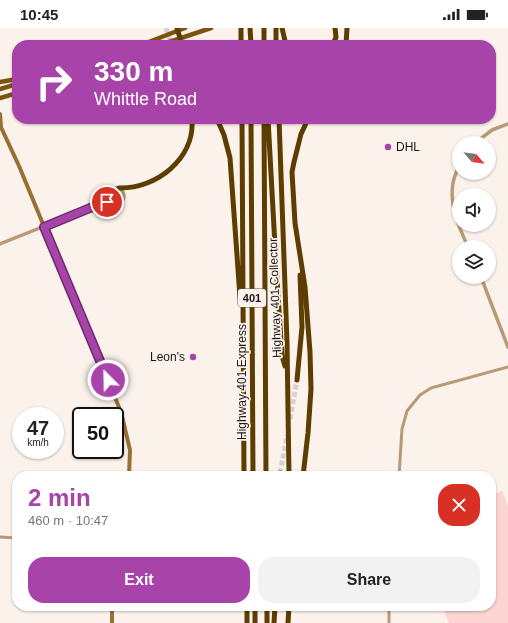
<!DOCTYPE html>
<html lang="en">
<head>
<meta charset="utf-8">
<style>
	body { margin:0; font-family:Helvetica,sans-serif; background:#f2f2f2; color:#222; height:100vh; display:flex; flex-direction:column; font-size:15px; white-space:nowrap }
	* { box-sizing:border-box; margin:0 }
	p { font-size:13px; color:#767676 }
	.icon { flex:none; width:22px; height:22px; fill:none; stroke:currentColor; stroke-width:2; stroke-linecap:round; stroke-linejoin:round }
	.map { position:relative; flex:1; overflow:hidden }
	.side { position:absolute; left:12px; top:443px; width:484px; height:140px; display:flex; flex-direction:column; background:#fff; border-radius:16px; box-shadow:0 1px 3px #0004 }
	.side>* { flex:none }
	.top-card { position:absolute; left:12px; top:12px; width:484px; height:84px; border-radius:16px; box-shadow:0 1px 3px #0004; background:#a844a9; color:#fff; overflow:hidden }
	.needle { width:26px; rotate:118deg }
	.tools { position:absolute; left:452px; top:108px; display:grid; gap:8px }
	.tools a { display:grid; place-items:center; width:44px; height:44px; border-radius:50%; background:#fff; box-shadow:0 1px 3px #0004; font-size:20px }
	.speed { position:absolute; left:12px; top:379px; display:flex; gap:8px; font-size:20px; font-weight:700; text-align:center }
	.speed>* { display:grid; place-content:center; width:52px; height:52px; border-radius:50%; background:#fff; box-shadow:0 1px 3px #0004; line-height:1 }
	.speed small { font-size:10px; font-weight:400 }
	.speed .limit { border:2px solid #111; border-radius:6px; background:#fff; color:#111 }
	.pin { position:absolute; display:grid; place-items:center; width:34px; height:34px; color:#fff; margin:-17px; border:2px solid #fff; border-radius:50%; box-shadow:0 1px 4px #0007 }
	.me { position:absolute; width:44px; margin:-22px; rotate:337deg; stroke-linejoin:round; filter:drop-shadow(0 0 3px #0008) }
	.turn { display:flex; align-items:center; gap:14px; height:84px; padding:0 16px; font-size:18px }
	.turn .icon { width:52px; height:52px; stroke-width:2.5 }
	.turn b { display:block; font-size:28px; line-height:34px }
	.round { display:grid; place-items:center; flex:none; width:42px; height:42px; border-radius:16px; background:#f2f2f2 }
	.headline { display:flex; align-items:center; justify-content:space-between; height:68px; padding:0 16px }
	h1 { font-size:24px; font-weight:800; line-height:30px; color:#a844a9 }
	.button { display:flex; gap:8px; margin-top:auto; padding:8px 16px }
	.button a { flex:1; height:46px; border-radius:16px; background:#a844a9; color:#fff; font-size:16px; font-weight:800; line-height:46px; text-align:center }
	.button a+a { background:#f2f2f2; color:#222 }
	.status { display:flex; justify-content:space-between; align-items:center; height:28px; padding:0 20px; background:#fff; direction:ltr }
	.status svg { height:11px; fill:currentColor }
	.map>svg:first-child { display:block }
</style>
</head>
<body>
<div class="status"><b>10:45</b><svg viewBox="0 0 49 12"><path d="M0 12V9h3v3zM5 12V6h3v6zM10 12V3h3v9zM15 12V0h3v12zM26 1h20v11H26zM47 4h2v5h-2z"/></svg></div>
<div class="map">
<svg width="508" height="595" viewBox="0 0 508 595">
	<rect width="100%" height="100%" fill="#fcf2ec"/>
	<path fill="#fcd4d2" d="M502 463 508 478V595H449L442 578H491V467Z"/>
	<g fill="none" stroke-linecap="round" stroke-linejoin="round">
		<path stroke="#dad1cc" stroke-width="5" stroke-dasharray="5 2.5" stroke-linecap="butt" d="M166 0 172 17
			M290 391 297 352
			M280 445 287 407"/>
		<path stroke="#b79b75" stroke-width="3" d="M399 448 402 401 407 383 420 367 431 360 508 339
			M0 509 17 510
			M389 578V595"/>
		<path stroke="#b79b75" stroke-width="3.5" d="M475 115 492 102 508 96
			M459 137C457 143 454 149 453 155 449 178 459 199 468 219
			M108 168a8 8 0 1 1 16 0a8 8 0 1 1-16 0Z
			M91 179 103 171 108 166
			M0 216 90 180 107 174 113 176
			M481 249 508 319"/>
		<path stroke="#987032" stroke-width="4" d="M0 86 1 98
			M0 97 19 138 121 384 130 422 129 448
			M112 595V578"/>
		<path stroke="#7a530f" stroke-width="4.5" d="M141 17 185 0
			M160 17 211 0
			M0 54 17 51
			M0 61 17 56
			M0 70 17 65"/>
		<path stroke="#5d3d00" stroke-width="5" d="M177 0 180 10
			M241 0V17
			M250 0 251 17
			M264 0V17
			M276 0V17
			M282 0 286 17
			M333 17 336 9 335 0
			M346 17 347 0
			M217 91 224 107 230 130 240 269
			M242 91 244 448
			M251 91 253 448
			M264 91 266 448
			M268 91 276 236 282 328 285 338
			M279 91 287 314 289 448
			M119 160C156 161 195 131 192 91
			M297 352 302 299 300 247
			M280 448V445
			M303 448 308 405 311 361 310 324 305 259 295 195 292 144 294 134 301 106 308 91
			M247 578V595
			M255 578V595
			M267 578V595
			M274 595 275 578
			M288 595 289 578"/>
	</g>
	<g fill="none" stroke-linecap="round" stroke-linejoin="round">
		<g stroke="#6d2c6e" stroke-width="10">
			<path id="route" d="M107 174 90 180 44 199 108 352"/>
		</g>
		<use href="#route" stroke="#a844a9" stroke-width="7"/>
	</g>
	<g fill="#a844a9" stroke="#fcf2ec" stroke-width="1.5">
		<circle cx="388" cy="119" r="4"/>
		<circle cx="193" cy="329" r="4"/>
	</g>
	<g text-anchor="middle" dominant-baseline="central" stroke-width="3.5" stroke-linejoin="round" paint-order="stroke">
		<rect fill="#fcf2ec" stroke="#5d5855" stroke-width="1" x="238" y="261" width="28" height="18" rx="3"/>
		<g font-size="11" font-weight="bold" fill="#191614">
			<text x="252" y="270">401</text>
		</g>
		<g font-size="12" fill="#191614" stroke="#fcf2ec" text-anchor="start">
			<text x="396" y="119">DHL</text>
			<text x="185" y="329" text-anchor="end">Leon's</text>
		</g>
		<g font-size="12" fill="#191614" stroke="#fcf2ec">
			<text transform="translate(275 270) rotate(-92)">Highway 401 Collector</text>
			<text transform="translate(242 354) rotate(-90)">Highway 401 Express</text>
		</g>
	</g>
</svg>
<div class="tools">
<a><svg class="needle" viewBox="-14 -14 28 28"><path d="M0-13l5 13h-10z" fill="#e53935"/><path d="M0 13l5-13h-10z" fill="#767676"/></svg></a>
<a><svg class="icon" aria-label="sound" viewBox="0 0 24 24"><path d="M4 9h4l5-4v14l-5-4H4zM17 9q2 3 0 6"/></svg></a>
<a><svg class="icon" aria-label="layers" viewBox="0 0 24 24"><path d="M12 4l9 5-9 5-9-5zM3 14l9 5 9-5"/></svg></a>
</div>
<div class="speed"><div>47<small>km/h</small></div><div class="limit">50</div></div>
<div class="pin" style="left:107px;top:174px;background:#d93025"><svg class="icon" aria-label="arrive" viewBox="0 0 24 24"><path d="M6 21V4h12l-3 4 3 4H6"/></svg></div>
<svg class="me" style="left:108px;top:352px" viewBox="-20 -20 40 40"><circle r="17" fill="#a844a9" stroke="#fff" stroke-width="3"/><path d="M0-11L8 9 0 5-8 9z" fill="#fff"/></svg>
<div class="top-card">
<div class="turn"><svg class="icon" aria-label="right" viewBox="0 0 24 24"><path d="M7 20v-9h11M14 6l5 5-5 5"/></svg><div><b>330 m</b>Whittle Road</div></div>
</div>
<section class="side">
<div class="headline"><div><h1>2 min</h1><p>460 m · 10:47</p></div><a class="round" style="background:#d93025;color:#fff"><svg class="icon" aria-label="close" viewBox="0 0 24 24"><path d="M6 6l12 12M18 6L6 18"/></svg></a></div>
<div class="button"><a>Exit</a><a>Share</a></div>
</section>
</div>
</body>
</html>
